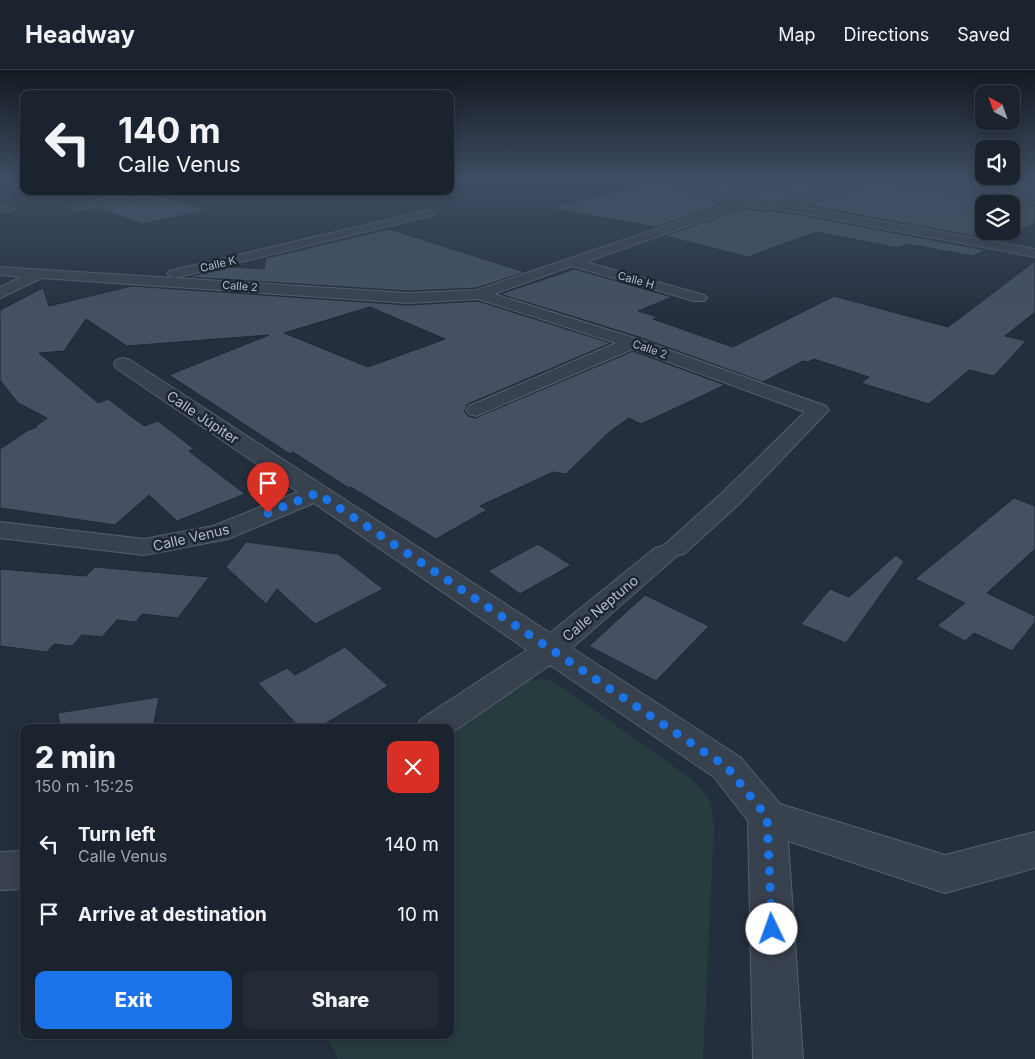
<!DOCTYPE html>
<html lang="en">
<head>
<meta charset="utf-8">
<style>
	body { margin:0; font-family:Inter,sans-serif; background:#242b36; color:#f1f3f6; height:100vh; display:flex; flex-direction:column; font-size:19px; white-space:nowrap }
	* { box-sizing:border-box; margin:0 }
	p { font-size:16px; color:#a0a4aa }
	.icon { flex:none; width:28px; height:28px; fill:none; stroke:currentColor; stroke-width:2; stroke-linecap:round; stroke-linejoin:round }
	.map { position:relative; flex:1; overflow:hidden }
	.drawer { position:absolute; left:20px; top:654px; width:434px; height:315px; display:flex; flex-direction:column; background:#1b232e; border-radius:10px; box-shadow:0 2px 12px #0003,0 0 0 1px #39404a }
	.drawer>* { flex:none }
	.banner { position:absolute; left:20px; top:20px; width:434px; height:105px; border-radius:10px; box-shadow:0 2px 12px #0003,0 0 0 1px #39404a; background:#1b232e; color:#f1f3f6; overflow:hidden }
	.needle { width:32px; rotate:319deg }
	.controls { position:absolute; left:975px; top:15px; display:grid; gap:10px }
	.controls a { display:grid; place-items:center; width:45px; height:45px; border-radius:10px; background:#1b232e; box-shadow:0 2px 12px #0003,0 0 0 1px #39404a; font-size:25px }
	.pin { position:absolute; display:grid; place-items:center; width:42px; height:42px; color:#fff; margin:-51px -21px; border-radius:50% 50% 50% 0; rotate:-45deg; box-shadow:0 0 5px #0007 }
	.pin .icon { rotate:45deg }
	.me { position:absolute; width:55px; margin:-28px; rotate:357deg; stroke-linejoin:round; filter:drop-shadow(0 0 4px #0008) }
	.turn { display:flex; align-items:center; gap:18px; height:105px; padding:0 15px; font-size:22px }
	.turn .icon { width:65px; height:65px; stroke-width:2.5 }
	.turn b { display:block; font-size:35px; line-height:42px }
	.round { display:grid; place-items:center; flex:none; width:52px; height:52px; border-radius:10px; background:#242b36 }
	.headline { display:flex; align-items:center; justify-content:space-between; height:85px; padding:0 15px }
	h1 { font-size:30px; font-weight:800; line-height:38px }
	.cta { display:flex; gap:10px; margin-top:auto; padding:10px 15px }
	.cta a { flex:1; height:58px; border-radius:10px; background:#1a73e8; color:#fff; font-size:20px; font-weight:800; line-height:58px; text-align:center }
	.cta a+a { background:#242b36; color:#f1f3f6 }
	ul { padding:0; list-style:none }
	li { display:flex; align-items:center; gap:15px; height:70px; padding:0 15px }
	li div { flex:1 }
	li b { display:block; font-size:19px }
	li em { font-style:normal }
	header { display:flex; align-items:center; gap:30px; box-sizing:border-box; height:70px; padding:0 25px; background:#1b232e; border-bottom:1px solid #39404a }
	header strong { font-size:24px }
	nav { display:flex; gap:28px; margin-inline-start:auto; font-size:18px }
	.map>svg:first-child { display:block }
</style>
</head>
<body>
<header>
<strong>Headway</strong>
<nav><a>Map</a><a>Directions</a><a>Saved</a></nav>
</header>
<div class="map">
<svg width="1035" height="989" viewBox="0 0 1035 989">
	<rect width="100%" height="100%" fill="#242f3e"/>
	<path fill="#263c3f" d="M538 609 553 611 693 710 710 730 714 756 703 989H338L326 965H450V660L525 611Z"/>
	<path fill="#455162" stroke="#1f2835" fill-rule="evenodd" d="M680 110H715L760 122 778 117 784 118 810 110 834 114 783 132 741 129Z
		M869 110H890L897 115 1035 135V153L1001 171 805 135 867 114ZM984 134H1011V161H984Z
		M929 110H995L1035 116V125Z
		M659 112 723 134 656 157 550 138 643 114Z
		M158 126 207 140 143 154 96 138Z
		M741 139 785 142 985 180 973 186 906 174 899 178 816 162 748 187 665 166Z
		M389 159 525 202 477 218 408 221 187 207 229 197 264 199 266 188Z
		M1035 191V242L1005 266 1026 271 994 306 969 300 929 334 861 313 869 307 814 289 808 292 803 291 763 312 639 267 500 224 575 199 672 227 638 241 658 247 653 249 733 277 834 226 948 257Z
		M132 216 408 235 478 231 611 273 468 334 464 341 468 346 475 348 633 281 725 315 641 354 629 348 609 362 566 404 553 402 480 436 487 440 436 469 351 417 349 418 293 382 290 384 169 305 269 265 127 276 86 249 64 281 39 283 98 333 108 329 144 356 158 351 194 379 189 381 245 424 177 451 149 425 115 455 0 438V379L27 361 37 357 36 356 47 348 18 333 0 310V240L43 218 49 236ZM370 237 445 269 368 297 284 263Z
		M1014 428 1035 436V479L987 523 1035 546V552L1012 581 974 563 965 571 937 556 965 533 915 509Z
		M246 472 338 484 383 519 315 554 277 519 266 534 226 497Z
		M538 474 571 495 520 524 488 501Z
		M896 485 904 492 846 573 801 554 830 519 849 527Z
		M95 497 209 507 178 548 142 544 136 552 117 550 102 567 82 565 72 576 54 574 47 582 0 576V499L86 506Z
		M645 525 709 556 656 611 589 576Z
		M345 577 388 616 318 658H300L258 613 287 598 295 605Z
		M159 627 153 658H60L58 643Z"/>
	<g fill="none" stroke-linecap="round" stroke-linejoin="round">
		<g stroke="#565f6c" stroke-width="2">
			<path id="minor" d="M660 110H675L741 131 783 134 853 110H867L866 112 798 136 1035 179V187L785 140 741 137 586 192 704 225 707 228 704 231H694L572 196 494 224 638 269 826 336 829 340 739 434 684 484 678 485 572 578 740 687 780 734 945 785 1035 762V798L945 823 788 771 803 989H753L748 751 714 707 550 595 450 664V658H416L421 649 527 580 314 433 228 469 144 485 0 468V452L144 469 213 456 298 422 116 298 114 294 116 290 123 288 130 290 550 563 655 478 663 476 721 424 805 342 633 279 476 346 469 344 466 340 469 336 616 273 478 229 408 233 42 208 0 228V217L22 207 0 205V197L173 208 167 204 169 201 430 140 436 143 434 145 175 208 408 223 477 220 729 134 661 112Z
				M892 110H917L1035 127V133L897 113Z
				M141 121H164L159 124 77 140 71 137 77 134Z
				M0 133 14 139 8 142 0 140Z
				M24 781V819L0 820V782Z"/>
		</g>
		<use href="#minor" fill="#38414e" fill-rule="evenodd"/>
	</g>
	<linearGradient id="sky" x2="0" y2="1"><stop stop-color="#141a22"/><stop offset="0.44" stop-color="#3f4d63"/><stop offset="1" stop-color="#3f4d63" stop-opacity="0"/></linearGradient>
	<rect width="1035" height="248" fill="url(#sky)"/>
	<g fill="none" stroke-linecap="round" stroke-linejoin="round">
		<path stroke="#1a73e8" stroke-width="9" stroke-dasharray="0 16.2" d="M268 443 317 423 727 697 767 747 772 859"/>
	</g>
	<g text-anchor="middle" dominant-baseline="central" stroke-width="5" stroke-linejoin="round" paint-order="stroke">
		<g font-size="11" fill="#b4bcc9" stroke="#1d2633">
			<text transform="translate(218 194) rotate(-14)">Calle K</text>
			<text transform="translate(636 210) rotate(16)">Calle H</text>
			<text transform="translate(240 216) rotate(4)">Calle 2</text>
			<text transform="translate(650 279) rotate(19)">Calle 2</text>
		</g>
		<g font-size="14" fill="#b4bcc9" stroke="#1d2633">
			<text transform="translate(203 347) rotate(34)">Calle Júpiter</text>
			<text transform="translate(191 467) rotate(-13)">Calle Venus</text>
			<text transform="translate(600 538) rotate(-40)">Calle Neptuno</text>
		</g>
	</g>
</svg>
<div class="controls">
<a><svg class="needle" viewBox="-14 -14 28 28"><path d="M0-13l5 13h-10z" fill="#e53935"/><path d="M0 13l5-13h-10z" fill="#a0a4aa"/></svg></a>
<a><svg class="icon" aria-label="sound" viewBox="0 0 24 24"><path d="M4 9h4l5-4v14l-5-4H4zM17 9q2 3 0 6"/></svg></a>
<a><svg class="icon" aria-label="layers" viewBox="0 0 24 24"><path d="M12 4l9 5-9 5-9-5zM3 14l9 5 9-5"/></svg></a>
</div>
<div class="pin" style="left:268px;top:443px;background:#d93025"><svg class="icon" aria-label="arrive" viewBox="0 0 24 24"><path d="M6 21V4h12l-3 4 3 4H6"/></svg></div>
<svg class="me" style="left:772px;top:859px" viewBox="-20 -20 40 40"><circle r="19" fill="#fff"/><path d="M0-13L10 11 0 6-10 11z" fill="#1a73e8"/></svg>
<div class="banner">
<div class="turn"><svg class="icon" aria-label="left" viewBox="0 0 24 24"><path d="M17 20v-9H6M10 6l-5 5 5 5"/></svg><div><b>140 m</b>Calle Venus</div></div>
</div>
<section class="drawer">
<div class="headline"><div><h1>2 min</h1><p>150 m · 15:25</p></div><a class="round" style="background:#d93025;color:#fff"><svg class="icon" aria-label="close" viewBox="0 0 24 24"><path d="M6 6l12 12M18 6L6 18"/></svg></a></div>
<ul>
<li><svg class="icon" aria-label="left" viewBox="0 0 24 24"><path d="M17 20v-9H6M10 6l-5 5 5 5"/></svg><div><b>Turn left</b><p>Calle Venus</p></div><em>140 m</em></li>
<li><svg class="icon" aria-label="arrive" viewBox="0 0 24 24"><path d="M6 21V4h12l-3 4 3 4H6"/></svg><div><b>Arrive at destination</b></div><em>10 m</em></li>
</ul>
<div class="cta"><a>Exit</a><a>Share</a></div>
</section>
</div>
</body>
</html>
